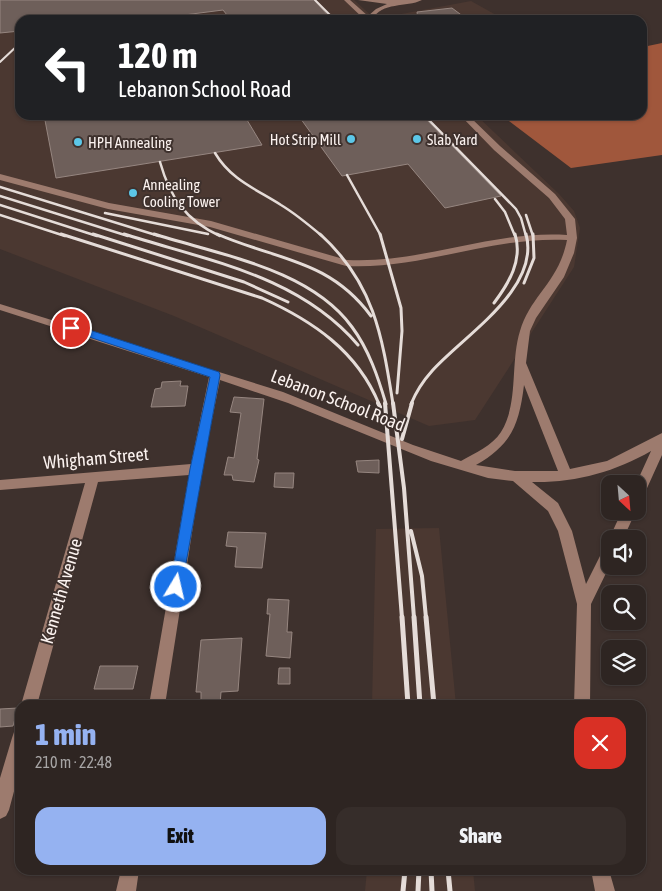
<!DOCTYPE html>
<html lang="en">
<head>
<meta charset="utf-8">
<style>
	body { margin:0; font-family:"Asap Condensed",sans-serif; background:#362d2a; color:#f1f3f6; height:100vh; display:flex; flex-direction:column; font-size:19px; white-space:nowrap }
	* { box-sizing:border-box; margin:0 }
	p { font-size:16px; color:#a7a5a5 }
	.icon { flex:none; width:28px; height:28px; fill:none; stroke:currentColor; stroke-width:2; stroke-linecap:round; stroke-linejoin:round }
	.map { position:relative; flex:1; overflow:hidden }
	.side { position:absolute; left:15px; top:700px; width:631px; height:175px; display:flex; flex-direction:column; background:#2e2522; border-radius:15px; box-shadow:0 1px 4px #0004,0 0 0 1px #494240 }
	.side>* { flex:none }
	.banner { position:absolute; left:15px; top:15px; width:632px; height:105px; border-radius:15px; box-shadow:0 1px 4px #0004,0 0 0 1px #494240; background:#202124; color:#fff; overflow:hidden }
	.needle { width:32px; rotate:154deg }
	.controls { position:absolute; left:601px; top:475px; display:grid; gap:10px }
	.controls a { display:grid; place-items:center; width:45px; height:45px; border-radius:10px; background:#2e2522; box-shadow:0 1px 4px #0004,0 0 0 1px #494240; font-size:25px }
	.pin { position:absolute; display:grid; place-items:center; width:42px; height:42px; color:#fff; margin:-21px; border:2px solid #fff; border-radius:50%; box-shadow:0 1px 5px #0007 }
	.me { position:absolute; width:55px; margin:-28px; rotate:9deg; stroke-linejoin:round; filter:drop-shadow(0 0 4px #0008) }
	.turn { display:flex; align-items:center; gap:18px; height:105px; padding:0 20px; font-size:22px }
	.turn .icon { width:65px; height:65px; stroke-width:2.5 }
	.turn b { display:block; font-size:35px; line-height:42px }
	.round { display:grid; place-items:center; flex:none; width:52px; height:52px; border-radius:15px; background:#362d2a }
	.summary { display:flex; align-items:center; justify-content:space-between; height:85px; padding:0 20px }
	h1 { font-size:30px; font-weight:800; line-height:38px; color:#95b2f1 }
	.cta { display:flex; gap:10px; margin-top:auto; padding:10px 20px }
	.cta a { flex:1; height:58px; border-radius:15px; background:#95b2f1; color:#111; font-size:20px; font-weight:800; line-height:58px; text-align:center }
	.cta a+a { background:#362d2a; color:#f1f3f6 }
	.map>svg:first-child { display:block }
</style>
</head>
<body>
<div class="map">
<svg width="662" height="891" viewBox="0 0 662 891">
	<rect width="100%" height="100%" fill="#3e312d"/>
	<path fill="#4b3831" d="M0 0H354L376 20H20V115H476L559 194 574 211 580 228 574 267 475 420 429 426 174 316 0 249Z
		M471 1 505 20H382L380 18Z
		M439 528 456 705H372L376 529Z
		M367 870H473L475 891H365Z"/>
	<path fill="#a0573c" d="M662 43V155L571 168 501 115H642L643 47Z"/>
	<path fill="#6e5f5a" stroke="#968680" d="M0 0H314L332 20H231L223 10 184 15 187 20H20V31L0 33Z
		M452 8 468 20H418L417 12Z
		M44 115H244L262 145 56 178Z
		M298 115H422L501 196 445 208 408 164 342 176Z
		M181 381 180 386H188L185 406 151 407 155 389 161 388 162 382Z
		M234 397 264 399 257 459 259 460 254 482 233 480 232 475H224L228 457 234 458 241 413 230 412Z
		M379 460V473L358 472 356 461Z
		M275 473H294L293 488 274 487Z
		M228 532 266 533 262 568 235 567 237 547 226 546Z
		M268 599 289 600 287 632H292L290 658 266 656 270 614H267Z
		M242 638 238 691 221 692 220 705H201V692H196L201 640Z
		M100 666H138L133 689H94Z
		M279 668H290V684H278Z
		M18 708 13 726 0 727V709Z"/>
	<g fill="none" stroke-linecap="round" stroke-linejoin="round">
		<path fill="#9d7b6e" fill-rule="evenodd" d="M344 0H350L368 16 376 9 387 4 358 0H422C406 8 382 1 372 20H365Z
			M460 115H468L500 146 555 194 575 219 577 238 574 253 564 277 536 318 530 331 526 363 570 469 607 461 662 433V455L643 497 638 498V484H636L651 451C615 472 574 483 532 482L558 503 572 531 586 584 605 546 610 544V565L591 604 590 705H574L577 604 558 531 548 511 513 481 488 478 431 461 288 403 220 380 202 469 165 705H149L189 475 98 482 37 705H21L85 483 0 490V480L191 464 209 377 0 310V304L283 392 413 445 461 461C475 453 492 446 501 432 519 403 510 363 520 331 530 296 559 282 567 240 491 236 421 270 346 266L210 227 108 209 0 180V174L109 203 211 221 347 260C422 264 492 230 567 235L565 219 549 198 494 150ZM524 385 558 471H515L476 465C512 444 519 425 524 385Z
			M622 511H636L623 539H610V541L609 539Z
			M20 730V769L9 810 6 816 0 819V778L12 738 14 732Z
			M121 870H139L136 891H116Z
			M591 870H609L615 891H595Z"/>
		<path stroke="#e5dcd8" stroke-width="2" d="M315 0 335 20
			M0 62 18 45 19 31"/>
		<path stroke="#e5dcd8" stroke-width="2.5" d="M424 115 516 209 521 218 526 236
			M215 153C231 180 256 189 281 205 296 214 309 225 322 236
			M160 162C170 197 185 220 220 236
			M347 175 381 236
			M0 187 159 236
			M0 196 128 236
			M495 199 505 212 515 236
			M0 205 97 236
			M105 213 208 234
			M0 215 65 236
			M526 215 533 236"/>
		<path stroke="#e5dcd8" stroke-width="3" d="M61 234 262 298C313 321 357 351 379 404
			M93 234 244 282 288 302
			M124 234C208 261 298 275 358 345
			M154 234C220 255 310 269 352 327 369 350 378 377 386 404
			M217 234C276 260 329 259 371 316
			M320 234C374 283 382 335 393 404
			M380 234 401 308 402 331 397 393
			M524 283 534 258 533 234
			M494 303C509 283 523 260 515 234
			M411 404C416 392 423 381 432 371 463 336 541 289 526 234"/>
		<path stroke="#e5dcd8" stroke-width="4" d="M378 403 380 407
			M385 403 402 618
			M393 403 404 488 414 618
			M402 439 412 403
			M411 531 422 576 426 618"/>
		<path stroke="#e5dcd8" stroke-width="5" d="M402 617 408 705
			M414 617 420 705
			M426 617 434 705
			M431 870 432 891
			M448 870 450 891
			M403 891 405 870
			M418 891 419 870"/>
	</g>
	<path fill="#1a73e8" stroke="#114b97" d="M71 324 219 372 220 375 181 591H172L170 587 190 469 210 377 68 330V325Z"/>
	<g fill="#5cc7e8" stroke="#3e312d" stroke-width="2">
		<circle cx="351" cy="139" r="5"/>
		<circle cx="417" cy="139" r="5"/>
		<circle cx="78" cy="142" r="5"/>
		<circle cx="133" cy="193" r="5"/>
	</g>
	<g text-anchor="middle" dominant-baseline="central" stroke-width="4" stroke-linejoin="round" paint-order="stroke">
		<g font-size="15" fill="#fbf2ef" stroke="#3e312d" text-anchor="start">
			<text x="341" y="139" text-anchor="end">Hot Strip Mill</text>
			<text x="427" y="139">Slab Yard</text>
			<text x="88" y="142">HPH Annealing</text>
			<text x="143" y="184">Annealing<tspan x="143" dy="17">Cooling Tower</tspan></text>
		</g>
		<g font-size="18" fill="#fbf2ef" stroke="#3e312d">
			<text transform="translate(338 400) rotate(21)">Lebanon School Road</text>
			<text transform="translate(96 458) rotate(-5)">Whigham Street</text>
			<text transform="translate(61 591) rotate(-74)">Kenneth Avenue</text>
		</g>
	</g>
</svg>
<div class="controls">
<a><svg class="needle" viewBox="-14 -14 28 28"><path d="M0-13l5 13h-10z" fill="#e53935"/><path d="M0 13l5-13h-10z" fill="#a7a5a5"/></svg></a>
<a><svg class="icon" aria-label="sound" viewBox="0 0 24 24"><path d="M4 9h4l5-4v14l-5-4H4zM17 9q2 3 0 6"/></svg></a>
<a><svg class="icon" aria-label="search" viewBox="0 0 24 24"><circle cx="10" cy="10" r="6"/><path d="M15 15l6 6"/></svg></a>
<a><svg class="icon" aria-label="layers" viewBox="0 0 24 24"><path d="M12 4l9 5-9 5-9-5zM3 14l9 5 9-5"/></svg></a>
</div>
<div class="pin" style="left:71px;top:328px;background:#d93025"><svg class="icon" aria-label="arrive" viewBox="0 0 24 24"><path d="M6 21V4h12l-3 4 3 4H6"/></svg></div>
<svg class="me" style="left:176px;top:587px" viewBox="-20 -20 40 40"><circle r="17" fill="#1a73e8" stroke="#fff" stroke-width="3"/><path d="M0-11L8 9 0 5-8 9z" fill="#fff"/></svg>
<div class="banner">
<div class="turn"><svg class="icon" aria-label="left" viewBox="0 0 24 24"><path d="M17 20v-9H6M10 6l-5 5 5 5"/></svg><div><b>120 m</b>Lebanon School Road</div></div>
</div>
<section class="side">
<div class="summary"><div><h1>1 min</h1><p>210 m · 22:48</p></div><a class="round" style="background:#d93025;color:#fff"><svg class="icon" aria-label="close" viewBox="0 0 24 24"><path d="M6 6l12 12M18 6L6 18"/></svg></a></div>
<div class="cta"><a>Exit</a><a>Share</a></div>
</section>
</div>
</body>
</html>
